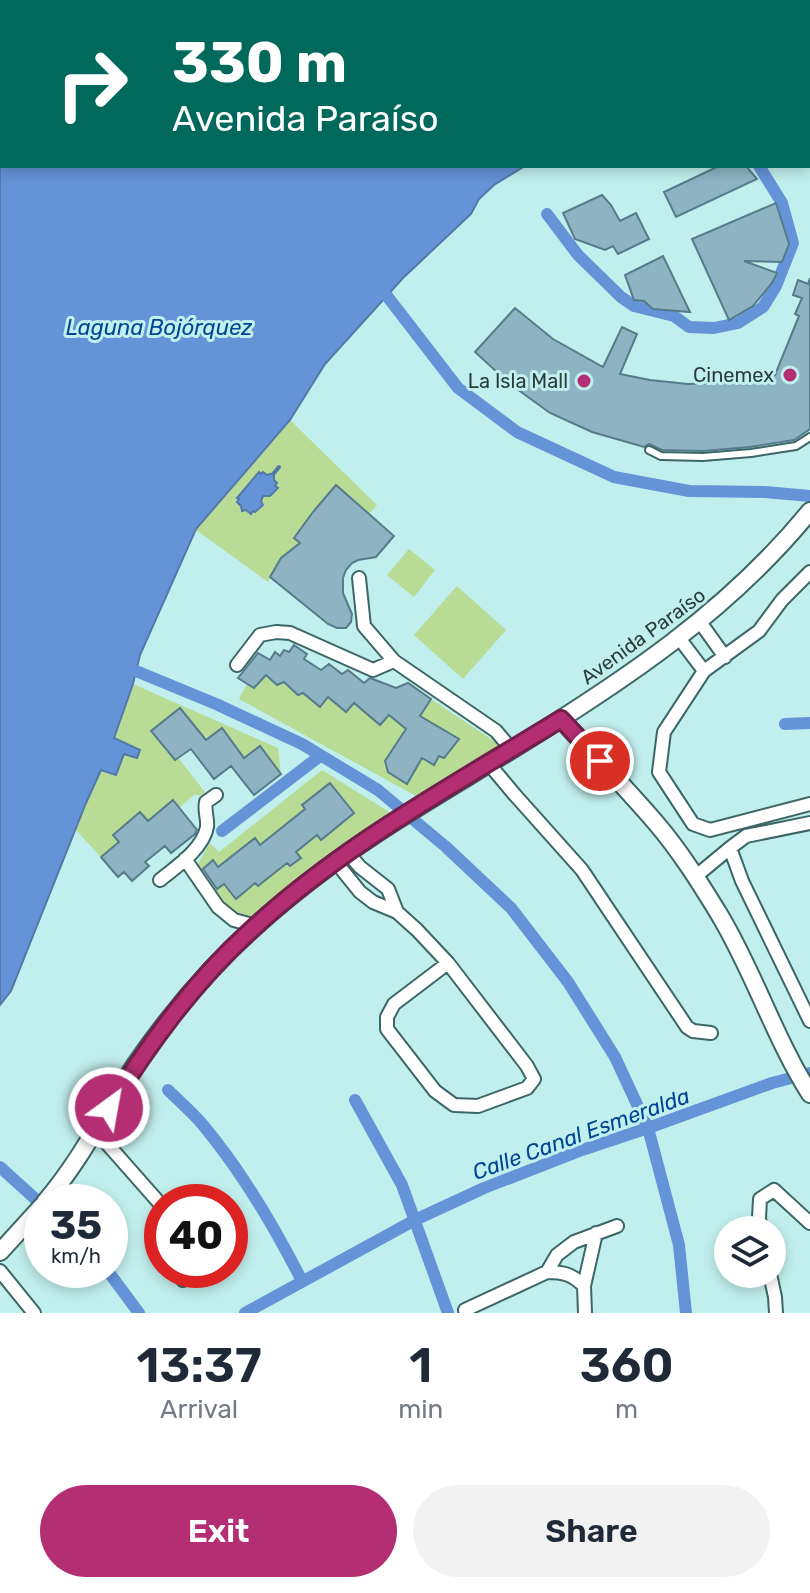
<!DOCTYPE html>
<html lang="en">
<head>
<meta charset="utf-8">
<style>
	body { margin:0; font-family:Rubik,sans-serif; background:#f2f2f3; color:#1f2937; height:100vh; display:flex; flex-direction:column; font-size:30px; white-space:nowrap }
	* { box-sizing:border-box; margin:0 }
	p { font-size:26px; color:#747a83 }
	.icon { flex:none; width:44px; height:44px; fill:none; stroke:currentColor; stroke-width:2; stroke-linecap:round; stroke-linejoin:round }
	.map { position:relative; height:1313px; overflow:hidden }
	.side { display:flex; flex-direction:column; background:#fff; flex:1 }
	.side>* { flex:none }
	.hud { position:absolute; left:0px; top:0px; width:810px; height:168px; box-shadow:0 4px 12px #0003; background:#00695c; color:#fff; overflow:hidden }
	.controls { position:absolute; left:714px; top:1216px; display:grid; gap:16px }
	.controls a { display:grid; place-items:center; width:72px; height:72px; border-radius:50%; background:#fff; box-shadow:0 4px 12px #0003; font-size:40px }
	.speed { position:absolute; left:24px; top:1184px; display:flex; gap:16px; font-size:40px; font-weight:700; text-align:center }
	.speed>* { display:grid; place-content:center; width:104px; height:104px; border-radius:50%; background:#fff; box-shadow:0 4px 12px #0003; line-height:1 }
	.speed small { font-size:20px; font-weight:400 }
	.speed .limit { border:12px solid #d22; background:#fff; color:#111 }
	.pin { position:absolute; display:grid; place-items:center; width:68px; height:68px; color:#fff; margin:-34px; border:4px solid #fff; border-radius:50%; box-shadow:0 2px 8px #0007 }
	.me { position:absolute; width:88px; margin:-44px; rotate:32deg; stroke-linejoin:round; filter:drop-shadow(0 0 6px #0008) }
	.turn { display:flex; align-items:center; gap:28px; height:168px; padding:0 40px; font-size:36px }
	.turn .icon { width:104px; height:104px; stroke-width:2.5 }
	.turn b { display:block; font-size:56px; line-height:68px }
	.eta { display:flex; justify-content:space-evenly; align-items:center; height:136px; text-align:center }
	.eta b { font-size:48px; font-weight:600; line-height:56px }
	.cta { display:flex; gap:16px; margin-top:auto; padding:16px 40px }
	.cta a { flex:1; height:92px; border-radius:48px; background:#b32e73; color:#fff; font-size:32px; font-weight:600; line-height:92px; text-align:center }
	.cta a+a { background:#f2f2f3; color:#1f2937 }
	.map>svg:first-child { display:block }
</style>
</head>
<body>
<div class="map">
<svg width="810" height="1313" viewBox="0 0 810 1313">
	<rect width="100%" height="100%" fill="#c1efed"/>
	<path fill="#b8db96" d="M290 420 377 505 369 514 336 485 313 512 354 547 293 548 283 557 294 568 277 566 268 582 196 530Z
		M409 549 435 570 414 597 387 575Z
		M457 586 506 630 463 679 414 635Z
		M266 675 284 682 298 695 303 693 320 707 328 697 346 712 354 703 380 725 389 715 404 727 411 729 431 699 503 747 416 796 239 699 247 684 254 688Z
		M133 684 278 748 281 774 260 746 244 758 222 729 209 738 203 737 179 708 151 731 175 760 179 759 205 792 200 796 195 794 179 808 172 801 148 821 140 813 113 835 119 842 101 857 75 829 101 769 124 753 136 758 140 750 114 739Z
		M322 770 394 815 258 917C233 919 228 909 215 891L224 884 236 899 255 883 258 886 287 863 290 866 300 858 296 852 317 835 322 840 354 813 329 783 302 805 305 809 260 845 255 838 218 867 213 861 200 871 196 867 210 843 219 852Z"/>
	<path fill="#6493d7" stroke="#5279a8" stroke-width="2" d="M0 0H601L602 2H2V166H525L494 185 479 199 471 214 403 278 325 364 290 420 196 529 140 655 133 684 114 738 140 750 137 758 124 754 116 775 101 770 86 803 11 991 0 1005Z
		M259 472 261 474 263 472 267 475 274 473V480L277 483 275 486 278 488 270 496H263L261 501 263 505 255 512 253 511 251 514 246 510 242 511 241 506 237 502 239 499 237 498Z"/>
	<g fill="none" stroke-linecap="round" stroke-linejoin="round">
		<path stroke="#5279a8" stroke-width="4" d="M274 473 279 467"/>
		<path stroke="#6493d7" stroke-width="12" d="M547 214 578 255 621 297 634 306 674 316 689 327 714 328 738 323 763 307 776 286 793 243 782 203 759 166
			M387 296 458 388 517 432 614 477 689 491 765 492 810 496
			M136 671 216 704 302 744 378 790 446 847 511 908 568 982 615 1057 648 1128 679 1245 686 1313
			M785 724 810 723
			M222 831 320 756
			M168 1090C179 1101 192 1112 203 1125 243 1173 274 1226 302 1281
			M355 1100 402 1185 448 1313
			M0 1167 42 1205
			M107 1270 139 1313
			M245 1313 415 1220 484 1188 582 1150 648 1128 772 1083 810 1073"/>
	</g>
	<path fill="#8eb4c4" stroke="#567b8a" stroke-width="2" d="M719 166H746L757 179 676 217 664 192Z
		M602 195 611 205 620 221 636 213 649 239 618 254 613 246 605 250 575 239 563 213Z
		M776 203 789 244 782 262 744 261 777 273 772 283 753 306 729 320 692 239Z
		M663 256 690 312 653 309 644 301 634 300 625 275Z
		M810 278V429L794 440 750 447 703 451 662 450 649 444 644 447 592 432 550 413 510 384 475 352 515 308 553 339 603 367 622 327 637 334 620 374 650 380 688 384 736 382 737 375 755 372 756 378 775 375 799 316 795 314 802 298 793 295 798 280 808 284Z
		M336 485 394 536 376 557 358 560 352 563 346 570 343 578V593L352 614 351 622 346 628H337L328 624 270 577 281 558 300 543 294 538 313 512Z
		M294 645 307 654 304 659 321 670 329 664 342 674 348 670 364 683 370 678 396 688 408 683 431 699 420 716 459 739 444 758 439 756 434 765 422 758 407 784 388 772 385 761 406 729 389 715 380 725 354 703 346 712 328 697 320 707 303 693 298 695 284 682 277 685 266 675 254 688 238 678 258 653 270 660 275 652 280 656 284 650 289 652Z
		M180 708 206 740 222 728 244 758 260 746 281 774 254 795 231 766 214 779 191 749 175 760 151 731Z
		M330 783 354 813 321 840 317 835 296 852 301 858 290 866 287 863 258 886 255 883 236 899 224 884 217 889 203 869 213 860 218 867 255 838 260 845 305 809 302 805Z
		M173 800 197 830 195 834 171 853 165 846 145 862 149 866 132 881 124 872 118 877 101 857 119 842 113 835 140 812 148 821Z"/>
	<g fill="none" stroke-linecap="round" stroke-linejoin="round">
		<g stroke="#3c6766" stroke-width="10">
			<path id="service" d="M808 39 810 41
				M649 450 661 456 703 457 751 453 796 446 810 437"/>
		</g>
		<g stroke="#3c6766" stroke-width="16">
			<path id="minor" d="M810 572 782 600 759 631 704 671 664 732 659 772 693 824 710 830 810 804
				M359 578 364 626 394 661 496 731 512 750
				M700 622 725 657
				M679 638 704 671
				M237 665 260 635 276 632 290 633 373 670 394 661
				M489 764 515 795 582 870 687 1027 693 1031 711 1033
				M810 823 746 836 730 848 742 881 810 1021
				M347 852 360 867 388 889 397 912
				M185 859 218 907 234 920 256 926
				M335 861 360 892 373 902 397 912 417 930 448 963 527 1066 534 1079 527 1088 478 1106 454 1105 435 1091 387 1029V1017L394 1004 448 963
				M695 877 730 848
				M160 880C176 867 203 849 207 827 208 818 204 811 206 802L216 795
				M95 1130 162 1206
				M761 1230 759 1218 760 1199 774 1190 810 1223
				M230 1245 231 1244
				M0 1271 34 1313
				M547 1272C563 1272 572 1274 584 1286
				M770 1274 775 1297 776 1313
				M183 1280 197 1270
				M465 1310 547 1272 557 1255 574 1242 617 1226
				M585 1313 584 1286 596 1233"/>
		</g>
		<g stroke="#3c6766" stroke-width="20">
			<path id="tertiary" d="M561 719C593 754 626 788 656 823 680 851 700 883 719 914 754 972 774 1037 810 1094
				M45 1202C81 1160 105 1111 135 1065 178 1002 231 944 291 896 360 839 437 796 513 749 622 682 729 611 810 511
				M0 1252 42 1206"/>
		</g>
		<g stroke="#3c6766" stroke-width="24">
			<path id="primary" d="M755 0 759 2
				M808 0 810 1
				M808 24 810 25"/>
		</g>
		<use href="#service" stroke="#fff" stroke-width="6"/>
		<use href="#minor" stroke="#fff" stroke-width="12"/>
		<use href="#tertiary" stroke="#fff" stroke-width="16"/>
		<use href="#primary" stroke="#fff" stroke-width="20"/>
	</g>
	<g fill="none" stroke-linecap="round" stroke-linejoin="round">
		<g stroke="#741e4b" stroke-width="20">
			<path id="route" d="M109 1108C149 1044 193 983 249 932 342 845 454 785 561 719L600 761"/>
		</g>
		<use href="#route" stroke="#b32e73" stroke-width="14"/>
	</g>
	<g fill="#b32e73" stroke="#c1efed" stroke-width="3">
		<circle cx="790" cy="375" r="8"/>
		<circle cx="584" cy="381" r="8"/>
	</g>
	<g text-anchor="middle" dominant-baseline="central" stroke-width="6" stroke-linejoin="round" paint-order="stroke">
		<g font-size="20" fill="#293c3b" stroke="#c1efed" text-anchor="end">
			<text x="774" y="375">Cinemex</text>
			<text x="568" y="381">La Isla Mall</text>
		</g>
		<g font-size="20" fill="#293c3b" stroke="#c1efed">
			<text transform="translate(643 636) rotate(-36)">Avenida Paraíso</text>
		</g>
		<g font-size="22" font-style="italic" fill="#024595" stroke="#c1efed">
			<text x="159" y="327">Laguna Bojórquez</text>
			<text transform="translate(581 1134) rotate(-20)">Calle Canal Esmeralda</text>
		</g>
	</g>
</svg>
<div class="controls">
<a><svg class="icon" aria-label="layers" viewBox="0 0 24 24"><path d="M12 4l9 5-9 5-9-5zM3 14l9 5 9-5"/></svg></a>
</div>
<div class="speed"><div>35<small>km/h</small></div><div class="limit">40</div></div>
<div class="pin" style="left:600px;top:761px;background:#d93025"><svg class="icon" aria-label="arrive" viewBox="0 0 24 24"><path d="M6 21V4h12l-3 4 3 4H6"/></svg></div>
<svg class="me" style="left:109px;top:1108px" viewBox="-20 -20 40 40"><circle r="17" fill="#b32e73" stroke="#fff" stroke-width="3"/><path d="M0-11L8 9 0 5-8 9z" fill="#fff"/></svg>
<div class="hud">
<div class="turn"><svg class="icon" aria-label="right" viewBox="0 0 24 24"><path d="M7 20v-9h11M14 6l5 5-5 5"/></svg><div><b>330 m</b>Avenida Paraíso</div></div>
</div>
</div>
<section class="side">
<div class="eta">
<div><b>13:37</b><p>Arrival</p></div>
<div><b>1</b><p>min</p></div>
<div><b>360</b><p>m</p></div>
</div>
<div class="cta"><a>Exit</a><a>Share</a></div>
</section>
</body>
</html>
